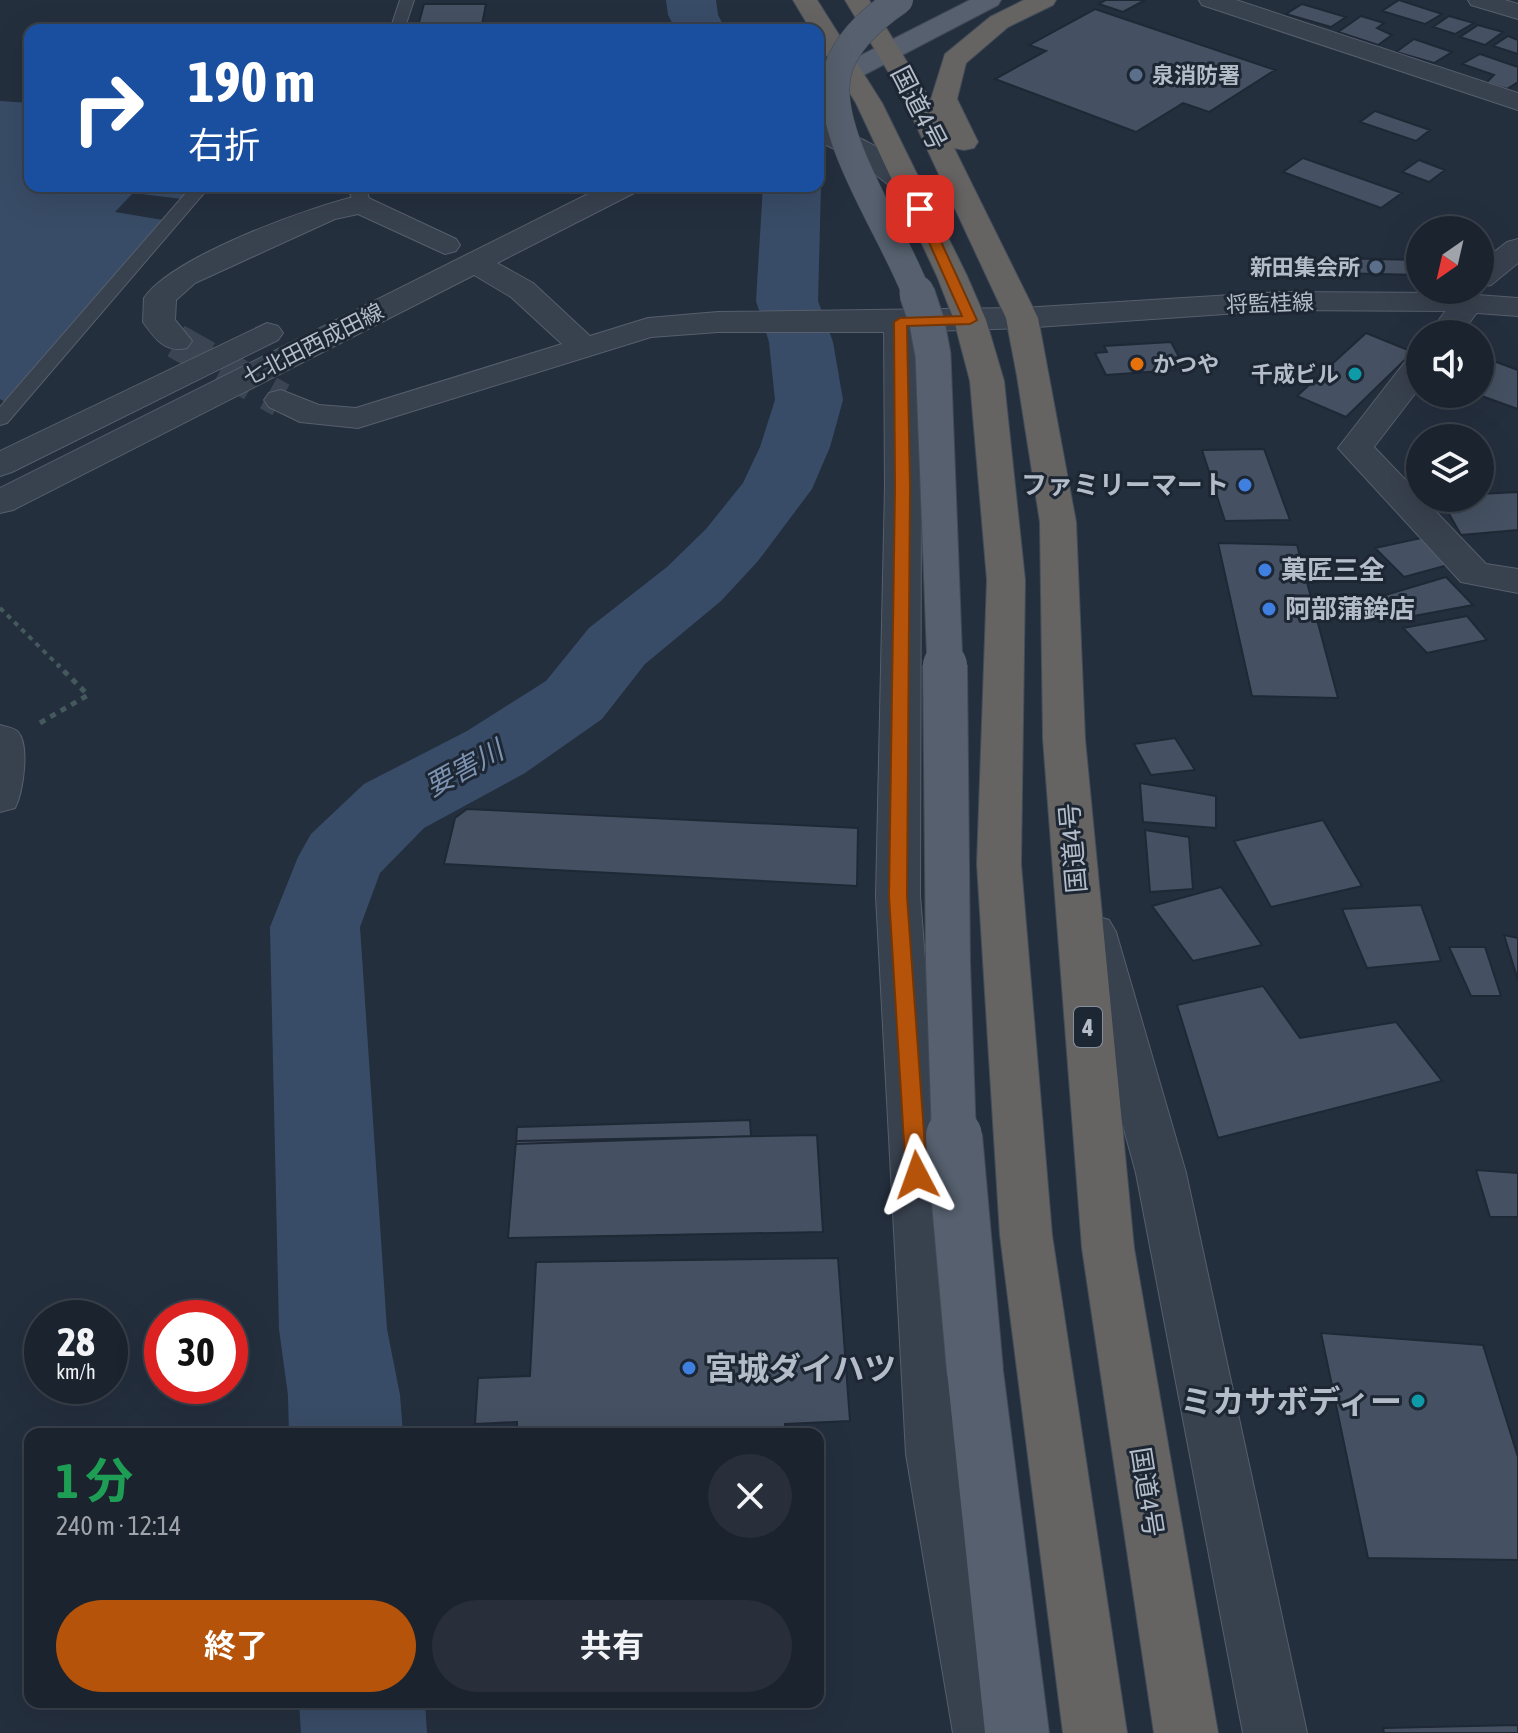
<!DOCTYPE html>
<html lang="ja">
<head>
<meta charset="utf-8">
<style>
	body { margin:0; font-family:"Asap Condensed","Noto Sans JP",sans-serif; background:#282f3a; color:#f1f3f6; height:100vh; display:flex; flex-direction:column; font-size:30px; white-space:nowrap }
	* { box-sizing:border-box; margin:0 }
	p { font-size:26px; color:#a0a4aa }
	.icon { flex:none; width:44px; height:44px; fill:none; stroke:currentColor; stroke-width:2; stroke-linecap:round; stroke-linejoin:round }
	.map { position:relative; flex:1; overflow:hidden }
	.drawer { position:absolute; left:24px; top:1428px; width:800px; height:280px; display:flex; flex-direction:column; background:#1b232e; border-radius:16px; box-shadow:0 8px 32px #0002,0 0 0 2px #39404a }
	.drawer>* { flex:none }
	.hud { position:absolute; left:24px; top:24px; width:800px; height:168px; border-radius:16px; box-shadow:0 8px 32px #0002,0 0 0 2px #39404a; background:#1a4fa0; color:#fff; overflow:hidden }
	.needle { width:52px; rotate:214deg }
	.controls { position:absolute; left:1406px; top:216px; display:grid; gap:16px }
	.controls a { display:grid; place-items:center; width:88px; height:88px; border-radius:50%; background:#1b232e; box-shadow:0 8px 32px #0002,0 0 0 2px #39404a; font-size:40px }
	.speed { position:absolute; left:24px; top:1300px; display:flex; gap:16px; font-size:40px; font-weight:700; text-align:center }
	.speed>* { display:grid; place-content:center; width:104px; height:104px; border-radius:50%; background:#1b232e; box-shadow:0 8px 32px #0002,0 0 0 2px #39404a; line-height:1 }
	.speed small { font-size:20px; font-weight:400 }
	.speed .limit { border:12px solid #d22; background:#fff; color:#111 }
	.pin { position:absolute; display:grid; place-items:center; width:68px; height:68px; color:#fff; margin:-34px; border-radius:16px; box-shadow:0 4px 12px #0006 }
	.me { position:absolute; width:88px; margin:-44px; rotate:356deg; stroke-linejoin:round; filter:drop-shadow(0 0 6px #0008) }
	.turn { display:flex; align-items:center; gap:28px; height:168px; padding:0 32px; font-size:36px }
	.turn .icon { width:104px; height:104px; stroke-width:2.5 }
	.turn b { display:block; font-size:56px; line-height:68px }
	.round { display:grid; place-items:center; flex:none; width:84px; height:84px; border-radius:42px; background:#282f3a }
	.head { display:flex; align-items:center; justify-content:space-between; height:136px; padding:0 32px }
	h1 { font-size:48px; font-weight:700; line-height:60px; color:#1e9e55 }
	.button { display:flex; gap:16px; margin-top:auto; padding:16px 32px }
	.button a { flex:1; height:92px; border-radius:48px; background:#b45309; color:#fff; font-size:32px; font-weight:700; line-height:92px; text-align:center }
	.button a+a { background:#282f3a; color:#f1f3f6 }
	.map>svg:first-child { display:block }
</style>
</head>
<body>
<div class="map">
<svg width="1518" height="1733" viewBox="0 0 1518 1733">
	<rect width="100%" height="100%" fill="#242f3e"/>
	<path fill="#394c67" d="M0 101 30 103V186H193L182 199 133 193 115 212 163 220 9 404 0 399Z"/>
	<g fill="none" stroke-linecap="round" stroke-linejoin="round">
		<path fill="#394c67" fill-rule="evenodd" d="M666 0H716L718 15 726 30H676L668 15Z
			M818 182 821 186 818 301 833 342 843 400 830 447 812 489 758 561 721 601 645 664 602 719 525 773 424 828 380 873 360 927 387 1329 400 1395 403 1434H289L288 1395 279 1329 270 927 298 857 311 834 364 784 467 731 546 681 589 628 667 567 706 529 743 483 760 447 775 400 769 342 756 301 763 186H818Z
			M299 1702H425L427 1733H301Z"/>
	</g>
	<path fill="#455162" stroke="#1f2835" stroke-width="2" d="M1106 0H1145L1123 12 1099 4Z
		M1399 0 1442 14 1425 24 1382 11Z
		M424 4H486L481 30H489H417Z
		M1302 4 1346 17 1331 27 1286 14Z
		M1095 9 1275 70 1209 112 1183 103 1136 132 995 79 1046 51 1029 45Z
		M1361 16 1384 23 1377 28 1392 35 1378 45 1338 32Z
		M1449 16 1474 23 1455 34 1433 27Z
		M1478 25 1503 32 1485 45 1460 37Z
		M1508 36 1518 40V54L1493 46Z
		M1414 39 1452 52 1434 63 1396 52Z
		M1480 54 1518 67V82L1507 89 1486 83 1494 75 1462 64Z
		M1375 111 1430 130 1416 141 1360 122Z
		M1303 158 1402 193 1381 208 1283 172Z
		M1419 160 1445 170 1429 182 1402 172Z
		M1330 258 1420 260V275L1335 273Z
		M1366 333 1413 352 1346 417 1297 396Z
		M1171 342 1179 357 1170 358 1176 370 1106 375 1095 353 1107 352 1104 346Z
		M1480 356 1518 370V409L1476 394H1480Z
		M1264 449 1290 520 1225 521 1202 450Z
		M1518 492V530L1461 535 1440 498H1480V494Z
		M1421 538 1448 565 1404 577 1375 548Z
		M1218 543 1297 545 1338 698 1252 696Z
		M1446 577 1473 605 1403 618 1382 596Z
		M1467 616 1487 640 1427 653 1403 628Z
		M1175 738 1195 770 1151 775 1134 744Z
		M1140 783 1216 796V828L1143 822Z
		M467 809 858 828 857 886 444 864 455 818Z
		M1323 820 1362 886 1271 907 1234 841Z
		M1145 830 1189 837 1193 889 1150 892Z
		M1221 887 1262 945 1193 961 1152 906Z
		M1421 905 1441 961 1367 968 1342 909Z
		M1504 935 1518 938V980Z
		M1449 947H1485L1501 996H1471Z
		M1263 986 1300 1038 1396 1022 1442 1081 1218 1138 1177 1005Z
		M750 1120 751 1136 516 1144 517 1127Z
		M817 1135 823 1232 508 1238 516 1141Z
		M1476 1170 1518 1173V1217H1490Z
		M838 1258 850 1421 785 1424V1434H517V1422L475 1424 478 1378 530 1376 536 1262Z
		M1321 1333 1483 1345 1518 1457V1560L1368 1558Z
		M1518 1725V1733H1384L1383 1728Z"/>
	<g fill="none" stroke-linecap="round" stroke-linejoin="round">
		<path stroke="#3a4453" stroke-width="35" stroke-dasharray="35 18" stroke-linecap="butt" d="M176 341 281 400"/>
		<g stroke="#565f6c" stroke-width="2">
			<path id="service" d="M400 0H414L404 30H390Z
				M192 186H210L7 423 0 425V407Z
				M347 186H365L371 204 368 208H356Z"/>
		</g>
		<g stroke="#565f6c" stroke-width="2">
			<path id="minor" d="M1199 0H1236L1518 93V110L1202 5Z
				M1468 0H1505L1518 4V19L1471 5Z
				M1518 239V263L1491 285 1480 287V263L1507 242Z
				M1468 294 1479 296 1484 303 1461 334H1428L1457 296Z
				M900 312 911 315 916 322 921 487 920 896 964 1454 1017 1733H953L906 1454 876 896 885 487 884 322 889 315Z
				M1420 355V387L1374 447 1486 564 1518 569V593L1461 582 1338 448 1408 358Z
				M0 725C6 727 13 727 18 732 30 745 23 793 15 808L0 812Z
				M1093 915 1109 920 1116 932 1186 1173 1179 1188 1161 1195 1143 1188 1136 1173 1070 932 1077 920Z"/>
		</g>
		<g stroke="#565f6c" stroke-width="2">
			<path id="tertiary" d="M837 45 846 48 850 53 846 58 818 71V53Z
				M818 124C855 133 901 154 923 187L919 193 909 196 899 193 857 160 818 141Z
				M604 186H640L636 192 497 263 533 283 590 336 648 318 718 312 1022 308 1281 292 1450 293 1518 298V316L1450 311 1281 310 1022 328 900 332H718L651 337 358 428 300 422 269 407 264 400 269 393 281 390 319 405 356 408 562 344 511 297 474 275 13 510 0 513V488Z
				M362 195 456 239 460 245 456 251 445 254 358 214 335 219 195 283 176 300 175 320 192 341 187 348C165 353 155 339 143 322L144 298C173 256 311 206 362 195Z
				M267 323 278 326 283 333 278 340 12 472 0 476V451Z
				M1161 1151 1179 1158 1186 1173 1307 1733H1243L1136 1173 1143 1158Z"/>
		</g>
		<g stroke="#414a57" stroke-width="2">
			<path id="primary" d="M970 0H1001L998 5 858 78H840L836 72 840 66Z
				M975 1345 995 1353 1003 1371 1049 1733H985L947 1371 955 1353Z"/>
		</g>
		<g stroke="#434c59" stroke-width="2">
			<path id="trunk" d="M793 0H817L882 103 967 276 986 320 1004 381 1025 580 1021 864 1052 1235 1127 1733H1063L1000 1235 977 864 987 580 970 381 954 320 937 276 856 103 818 42V30H811Z
				M845 0H869L934 106 931 99 945 54 990 17 1024 0H1056L1053 5 1008 27 966 63 957 99 978 142 974 148 964 150 954 148 1038 318 1076 522 1085 739 1134 1248 1218 1733H1154L1082 1248 1043 739 1040 522 1017 376 1006 318 901 93Z"/>
		</g>
		<path stroke="#44595c" stroke-width="4" stroke-dasharray="5 5" stroke-linecap="butt" d="M0 608 60 667"/>
		<path stroke="#44595c" stroke-width="5" stroke-dasharray="6 6" stroke-linecap="butt" d="M40 723 88 695 58 665"/>
		<use href="#service" fill="#38414e" fill-rule="evenodd"/>
		<use href="#minor" fill="#38414e" fill-rule="evenodd"/>
		<use href="#tertiary" fill="#38414e" fill-rule="evenodd"/>
		<use href="#primary" fill="#56606e" fill-rule="evenodd"/>
		<use href="#trunk" fill="#656462" fill-rule="evenodd"/>
		<g stroke="#414a57" stroke-width="29" stroke-linecap="butt">
			<path id="primary-bridge-far3" d="M899 0C874 17 844 42 837 74 824 135 896 236 917 295"/>
		</g>
		<g stroke="#414a57" stroke-width="37" stroke-linecap="butt">
			<path id="primary-bridge-far2" d="M917 293 927 323 933 355 945 667"/>
		</g>
		<g stroke="#414a57" stroke-width="46" stroke-linecap="butt">
			<path id="primary-bridge-far1" d="M945 665 948 963 954 1138"/>
		</g>
		<g stroke="#414a57" stroke-width="58" stroke-linecap="butt">
			<path id="primary-bridge" d="M954 1136 975 1371"/>
		</g>
		<use href="#primary-bridge-far3" stroke="#56606e" stroke-width="28"/>
		<use href="#primary-bridge-far2" stroke="#56606e" stroke-width="35"/>
		<use href="#primary-bridge-far1" stroke="#56606e" stroke-width="44"/>
		<use href="#primary-bridge" stroke="#56606e" stroke-width="56"/>
	</g>
	<path fill="#b45309" stroke="#753606" stroke-width="2" d="M920 206 926 209 977 320 970 324 907 326 910 487 907 896 927 1175 924 1181 917 1184 909 1181 906 1175 889 896 895 487 894 322 900 318 962 316 914 209Z"/>
	<g fill="#5c6f8a" stroke="#1d2633" stroke-width="3">
		<circle cx="1136" cy="75" r="8"/>
		<circle cx="1376" cy="267" r="8"/>
	</g>
	<circle fill="#e8710a" stroke="#1d2633" stroke-width="3" cx="1137" cy="364" r="8"/>
	<g fill="#0f9aa8" stroke="#1d2633" stroke-width="3">
		<circle cx="1355" cy="374" r="8"/>
		<circle cx="1418" cy="1401" r="8"/>
	</g>
	<g fill="#3f7fe0" stroke="#1d2633" stroke-width="3">
		<circle cx="1245" cy="485" r="8"/>
		<circle cx="1265" cy="570" r="8"/>
		<circle cx="1269" cy="609" r="8"/>
		<circle cx="689" cy="1368" r="8"/>
	</g>
	<g text-anchor="middle" dominant-baseline="central" stroke-width="6" stroke-linejoin="round" paint-order="stroke">
		<g font-size="22" font-weight="bold" fill="#b4bcc9" stroke="#1d2633" text-anchor="start">
			<text x="1152" y="75">泉消防署</text>
			<text x="1360" y="267" text-anchor="end">新田集会所</text>
			<text x="1153" y="364">かつや</text>
			<text x="1339" y="374" text-anchor="end">千成ビル</text>
		</g>
		<g font-size="22" fill="#b4bcc9" stroke="#1d2633">
			<text transform="translate(1270 303) rotate(-2)">将監桂線</text>
			<text transform="translate(313 344) rotate(-27)">七北田西成田線</text>
		</g>
		<rect fill="#1d2633" stroke="#878f9c" stroke-width="2" x="1074" y="1007" width="28" height="40" rx="6"/>
		<g font-size="24" font-weight="bold" fill="#b4bcc9">
			<text x="1088" y="1027">4</text>
		</g>
		<g font-size="26" fill="#b4bcc9" stroke="#1d2633">
			<text transform="translate(919 108) rotate(63)">国道4号</text>
			<text transform="translate(1073 848) rotate(-95)">国道4号</text>
			<text transform="translate(1147 1492) rotate(81)">国道4号</text>
		</g>
		<g font-size="26" font-weight="bold" fill="#b4bcc9" stroke="#1d2633" text-anchor="start">
			<text x="1229" y="485" text-anchor="end">ファミリーマート</text>
			<text x="1281" y="570">菓匠三全</text>
			<text x="1285" y="609">阿部蒲鉾店</text>
		</g>
		<g font-size="28" font-style="italic" fill="#7c92b1" stroke="#1d2633">
			<text transform="translate(464 768) rotate(-29)">要害川</text>
		</g>
		<g font-size="32" font-weight="bold" fill="#b4bcc9" stroke="#1d2633" text-anchor="start">
			<text x="705" y="1368">宮城ダイハツ</text>
			<text x="1402" y="1401" text-anchor="end">ミカサボディー</text>
		</g>
	</g>
</svg>
<div class="controls">
<a><svg class="needle" viewBox="-14 -14 28 28"><path d="M0-13l5 13h-10z" fill="#e53935"/><path d="M0 13l5-13h-10z" fill="#a0a4aa"/></svg></a>
<a><svg class="icon" aria-label="sound" viewBox="0 0 24 24"><path d="M4 9h4l5-4v14l-5-4H4zM17 9q2 3 0 6"/></svg></a>
<a><svg class="icon" aria-label="layers" viewBox="0 0 24 24"><path d="M12 4l9 5-9 5-9-5zM3 14l9 5 9-5"/></svg></a>
</div>
<div class="speed"><div>28<small>km/h</small></div><div class="limit">30</div></div>
<div class="pin" style="left:920px;top:209px;background:#d93025"><svg class="icon" aria-label="arrive" viewBox="0 0 24 24"><path d="M6 21V4h12l-3 4 3 4H6"/></svg></div>
<svg class="me" style="left:917px;top:1175px" viewBox="-20 -20 40 40"><path d="M0-17L14 15 0 8-14 15z" fill="#b45309" stroke="#fff" stroke-width="4"/></svg>
<div class="hud">
<div class="turn"><svg class="icon" aria-label="right" viewBox="0 0 24 24"><path d="M7 20v-9h11M14 6l5 5-5 5"/></svg><div><b>190 m</b>右折</div></div>
</div>
<section class="drawer">
<div class="head"><div><h1>1 分</h1><p>240 m · 12:14</p></div><a class="round"><svg class="icon" aria-label="close" viewBox="0 0 24 24"><path d="M6 6l12 12M18 6L6 18"/></svg></a></div>
<div class="button"><a>終了</a><a>共有</a></div>
</section>
</div>
</body>
</html>
